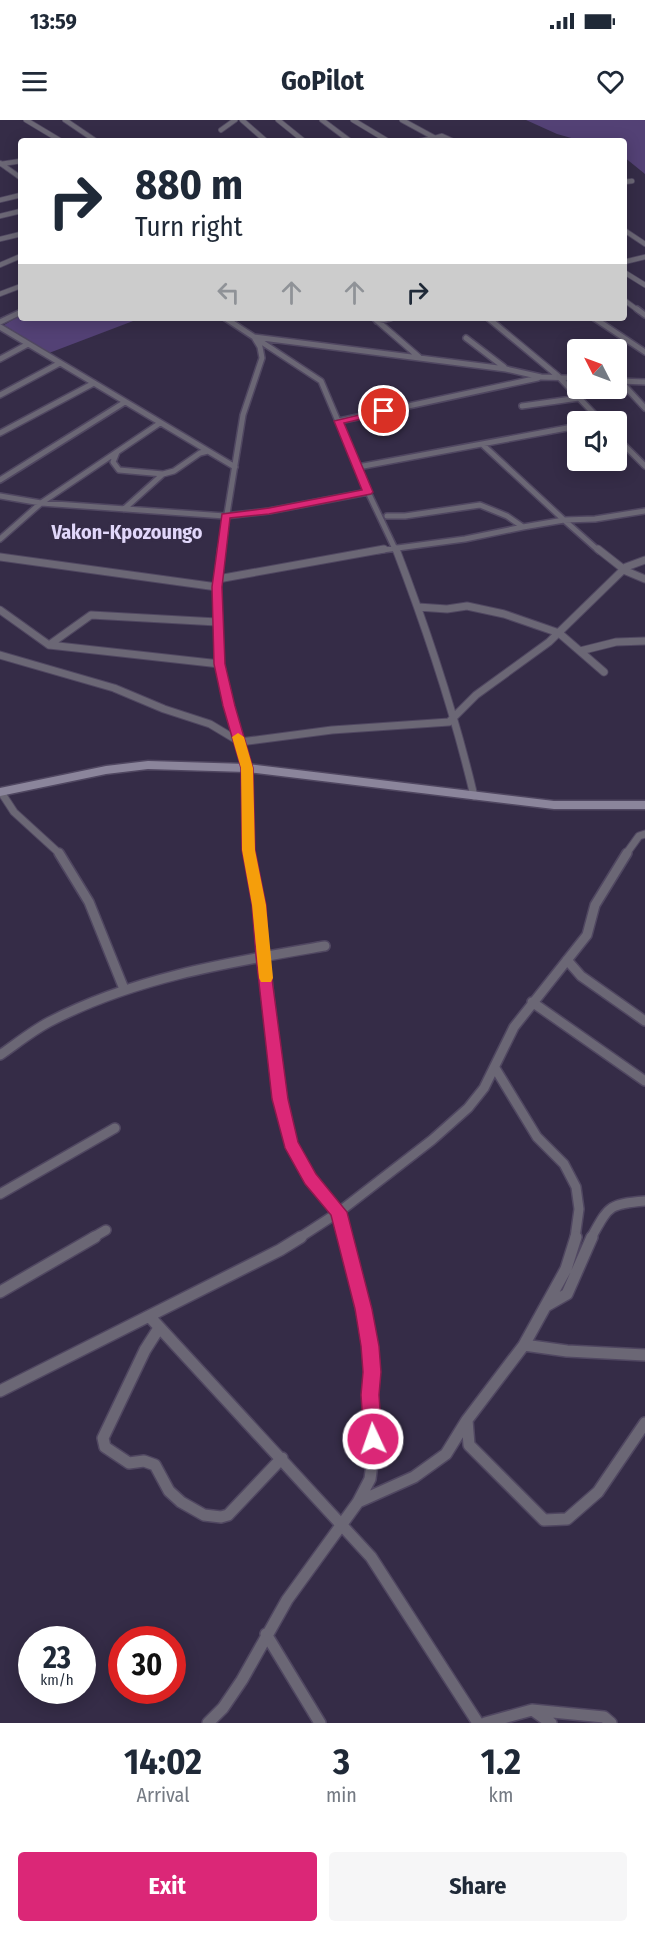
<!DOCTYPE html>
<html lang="en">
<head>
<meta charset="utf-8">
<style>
	body { margin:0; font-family:"Fira Sans Condensed",sans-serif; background:#f6f6f7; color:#1f2937; height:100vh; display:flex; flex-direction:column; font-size:22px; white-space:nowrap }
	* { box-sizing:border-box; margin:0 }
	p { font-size:20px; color:#747a83 }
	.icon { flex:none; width:33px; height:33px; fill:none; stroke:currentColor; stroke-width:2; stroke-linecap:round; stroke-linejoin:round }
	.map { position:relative; height:1603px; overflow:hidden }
	.panel { display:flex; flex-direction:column; background:#fff; flex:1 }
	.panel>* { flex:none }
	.banner { position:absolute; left:18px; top:18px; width:609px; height:183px; border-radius:6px; box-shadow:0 3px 15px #0003; background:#fff; color:#1f2937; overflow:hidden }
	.needle { width:39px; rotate:312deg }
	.fabs { position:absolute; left:567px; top:219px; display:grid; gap:12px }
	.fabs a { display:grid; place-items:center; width:60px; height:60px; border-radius:6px; background:#fff; box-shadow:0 3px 15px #0003; font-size:30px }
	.speed { position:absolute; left:18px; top:1506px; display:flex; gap:12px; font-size:30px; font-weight:700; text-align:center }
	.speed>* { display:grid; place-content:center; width:78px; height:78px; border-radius:50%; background:#fff; box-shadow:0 3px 15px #0003; line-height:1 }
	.speed small { font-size:15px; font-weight:400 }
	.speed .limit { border:9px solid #d22; background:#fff; color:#111 }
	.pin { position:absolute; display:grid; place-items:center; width:51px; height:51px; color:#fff; margin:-26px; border:3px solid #fff; border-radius:50%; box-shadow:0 2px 6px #0007 }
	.me { position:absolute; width:66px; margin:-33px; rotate:357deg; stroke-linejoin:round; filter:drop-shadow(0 0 4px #0008) }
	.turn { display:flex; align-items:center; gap:21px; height:126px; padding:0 18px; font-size:27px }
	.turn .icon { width:78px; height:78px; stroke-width:2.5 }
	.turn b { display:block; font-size:42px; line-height:51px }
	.lanes { display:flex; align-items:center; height:57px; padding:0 18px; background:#0003; justify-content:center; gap:30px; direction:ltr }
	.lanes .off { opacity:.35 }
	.eta { display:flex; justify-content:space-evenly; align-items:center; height:102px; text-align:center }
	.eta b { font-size:36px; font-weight:700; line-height:42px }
	.cta { display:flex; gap:12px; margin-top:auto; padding:12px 18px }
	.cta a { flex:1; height:69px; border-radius:6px; background:#db2777; color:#fff; font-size:24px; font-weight:700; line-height:69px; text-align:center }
	.cta a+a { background:#f6f6f7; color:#1f2937 }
	.status { display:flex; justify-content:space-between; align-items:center; height:42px; padding:0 30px; background:#fff; direction:ltr }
	.status svg { height:16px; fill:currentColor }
	header { display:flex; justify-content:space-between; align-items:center; height:78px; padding:0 18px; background:#fff; font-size:27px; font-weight:700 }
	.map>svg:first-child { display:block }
</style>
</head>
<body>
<div class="status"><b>13:59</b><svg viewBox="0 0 49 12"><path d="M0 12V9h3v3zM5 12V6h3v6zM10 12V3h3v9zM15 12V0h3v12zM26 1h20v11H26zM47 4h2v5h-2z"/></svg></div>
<header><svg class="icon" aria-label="menu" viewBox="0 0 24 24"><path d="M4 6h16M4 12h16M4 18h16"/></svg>GoPilot<svg class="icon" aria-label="heart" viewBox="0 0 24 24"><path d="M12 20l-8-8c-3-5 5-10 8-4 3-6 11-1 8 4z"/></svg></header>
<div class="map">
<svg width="645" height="1603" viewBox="0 0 645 1603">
	<rect width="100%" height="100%" fill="#352c47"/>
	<path fill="#534175" d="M526 0H645V54L624 37V21H582L557 14Z
		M21 195V198H141L49 233 4 205Z"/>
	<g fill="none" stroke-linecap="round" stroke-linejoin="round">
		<g stroke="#504761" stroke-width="6">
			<path id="street-far4" d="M26 0 61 21
				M65 0 96 21
				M242 0 266 21
				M278 0 304 21
				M322 0 350 21
				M353 0 388 21
				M402 0 435 18 442 16 453 21
				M221 10 235 0
				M419 21 435 18
				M0 43 21 58
				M1 44 21 41
				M624 62 632 61
				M0 80 21 75
				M0 96 21 91
				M624 110 645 124
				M0 119 21 114
				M624 142 645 137
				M0 145 21 136
				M624 152 645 165
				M0 174 21 166
				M624 180 639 191"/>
		</g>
		<g stroke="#504761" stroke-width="8">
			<path id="street-far3" d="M637 189 645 195
				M225 198 321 261 368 372 396 431
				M374 198 419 237
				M488 198 558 256 602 302
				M594 198 645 232
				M377 201 390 198
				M0 202 21 192
				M0 207 235 347
				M254 217 506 249 541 257 578 258
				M466 218 504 247
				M0 239 28 224
				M620 261 645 288
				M620 261 645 262
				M0 275 60 243
				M522 286 579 278
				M339 301 538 258
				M0 313 94 263
				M616 317 645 346
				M483 325 564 400 595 399 645 391
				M117 332 113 342 119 350 163 354
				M358 347 578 306
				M0 360 125 282
				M0 376 41 383 225 396 269 391 368 372
				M124 389 163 354 174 351 200 333 208 331
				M387 396H405L480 385 507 396 523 407 564 400 599 431
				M0 419 41 383 160 303
				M221 431 243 295 262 238 260 227 254 217
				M375 431 465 419 523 407"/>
		</g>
		<g stroke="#504761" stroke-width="9">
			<path id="street-far2" d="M221 429 217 467 220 544 231 595 247 648 250 734
				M396 429C427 510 454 591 474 676
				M598 429 626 451 645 459
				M0 437 217 467
				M218 459 384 429
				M418 487 447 489 467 486 504 494 559 513 604 552
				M0 490 49 525 220 544
				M49 525 91 495 217 502
				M580 531 616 522 645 521
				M0 535 114 568 164 589 210 604 240 622 332 610 449 602 476 575 549 522 626 447 645 440
				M1 672 14 692 60 734
				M626 734 639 716 645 714"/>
		</g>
		<g stroke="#504761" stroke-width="12">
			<path id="street-far1" d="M59 733 89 782 124 869
				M249 733 259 785 280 979 291 1023 311 1059 339 1092 345 1118
				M567 840 581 856 645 901
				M532 882 645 961
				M0 935C16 924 32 911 49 902 135 857 231 842 325 826
				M495 948 537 1017 564 1044 576 1067 579 1089 575 1118
				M0 1074 115 1008
				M92 1118 106 1110
				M299 1118 339 1092 432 1020 468 988 484 968 514 907 587 815 595 785 627 733
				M591 1118C609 1086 608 1084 645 1081"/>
		</g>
		<g stroke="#504761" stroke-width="14">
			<path id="street" d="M0 1172 95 1117
				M546 1186 567 1174 592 1117
				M149 1196 371 1437 478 1603
				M159 1208 145 1230 103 1318 105 1327 129 1343 144 1341 155 1345 169 1371 181 1382 204 1395 221 1397 228 1395 282 1338
				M524 1225 567 1231 645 1235
				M0 1271 280 1130 301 1117
				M467 1300 469 1325 544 1400 567 1399 598 1372 645 1303
				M358 1382 414 1357 446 1334 467 1300 524 1225 566 1149 576 1117
				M266 1514 320 1603
				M534 1591 551 1603
				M208 1603 223 1588 242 1560 287 1480 358 1382 370 1359 373 1336 370 1226 345 1117
				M485 1603 532 1590 604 1597 611 1603"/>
		</g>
		<g stroke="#504761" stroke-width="3">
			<path id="secondary" d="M148 641 247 644 554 681H645V689H554L247 652 148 649 106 654 0 676V668L106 646Z"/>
		</g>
		<use href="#street-far4" stroke="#6b6775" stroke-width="4.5"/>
		<use href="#street-far3" stroke="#6b6775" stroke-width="5"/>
		<use href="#street-far2" stroke="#6b6775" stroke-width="7"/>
		<use href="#street-far1" stroke="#6b6775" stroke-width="9"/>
		<use href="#street" stroke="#6b6775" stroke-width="11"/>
		<use href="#secondary" fill="#8b859b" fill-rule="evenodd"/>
	</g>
	<path fill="#db2777" stroke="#8e194d" stroke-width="1.5" d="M384 289 388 291 387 293 344 303 373 372 371 374 269 394 230 398 222 467 225 544 235 586 253 648 255 730 266 785 269 836 288 979 298 1022 316 1054 347 1092 372 1189 379 1226 381 1252 379 1275 382 1319 379 1326 373 1328 366 1326 364 1319 361 1275 363 1252 361 1226 355 1189 331 1095 305 1064 285 1028 272 979 256 836 252 785 242 730 241 648 223 586 214 544 212 467 222 394 269 388 362 370 334 301Z"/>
	<path fill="#f59e0b" d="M238 613 244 617 253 648 255 730 266 785 273 858 271 862H261L259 858 252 785 242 730 241 648 232 617Z"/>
	<g text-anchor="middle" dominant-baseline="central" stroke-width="6" stroke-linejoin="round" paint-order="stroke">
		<g font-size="20" font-weight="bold" fill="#e1d7fa" stroke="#352c47">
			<text x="127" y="412">Vakon-Kpozoungo</text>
		</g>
	</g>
</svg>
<div class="fabs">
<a><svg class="needle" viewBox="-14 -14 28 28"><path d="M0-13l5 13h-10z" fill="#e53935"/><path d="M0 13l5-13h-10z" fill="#747a83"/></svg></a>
<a><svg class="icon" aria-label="sound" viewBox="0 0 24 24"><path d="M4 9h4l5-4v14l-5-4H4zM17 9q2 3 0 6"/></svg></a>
</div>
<div class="speed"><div>23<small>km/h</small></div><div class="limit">30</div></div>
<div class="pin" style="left:384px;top:291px;background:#d93025"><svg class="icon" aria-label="arrive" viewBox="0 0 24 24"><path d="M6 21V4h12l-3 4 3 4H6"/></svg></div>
<svg class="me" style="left:373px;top:1319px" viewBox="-20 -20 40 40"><circle r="17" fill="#db2777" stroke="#fff" stroke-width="3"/><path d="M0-11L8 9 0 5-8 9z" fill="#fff"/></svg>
<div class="banner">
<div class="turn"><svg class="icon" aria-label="right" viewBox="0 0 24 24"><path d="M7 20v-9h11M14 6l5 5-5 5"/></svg><div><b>880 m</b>Turn right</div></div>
<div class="lanes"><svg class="icon off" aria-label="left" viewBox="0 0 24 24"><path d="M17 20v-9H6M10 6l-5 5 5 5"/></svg><svg class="icon off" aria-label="ahead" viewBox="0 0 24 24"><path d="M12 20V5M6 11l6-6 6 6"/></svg><svg class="icon off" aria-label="ahead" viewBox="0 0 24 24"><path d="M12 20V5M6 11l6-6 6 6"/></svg><svg class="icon" aria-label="right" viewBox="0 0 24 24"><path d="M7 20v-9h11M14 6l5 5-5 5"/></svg></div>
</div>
</div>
<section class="panel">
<div class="eta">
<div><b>14:02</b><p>Arrival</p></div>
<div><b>3</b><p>min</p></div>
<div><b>1.2</b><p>km</p></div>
</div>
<div class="cta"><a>Exit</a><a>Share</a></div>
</section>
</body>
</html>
